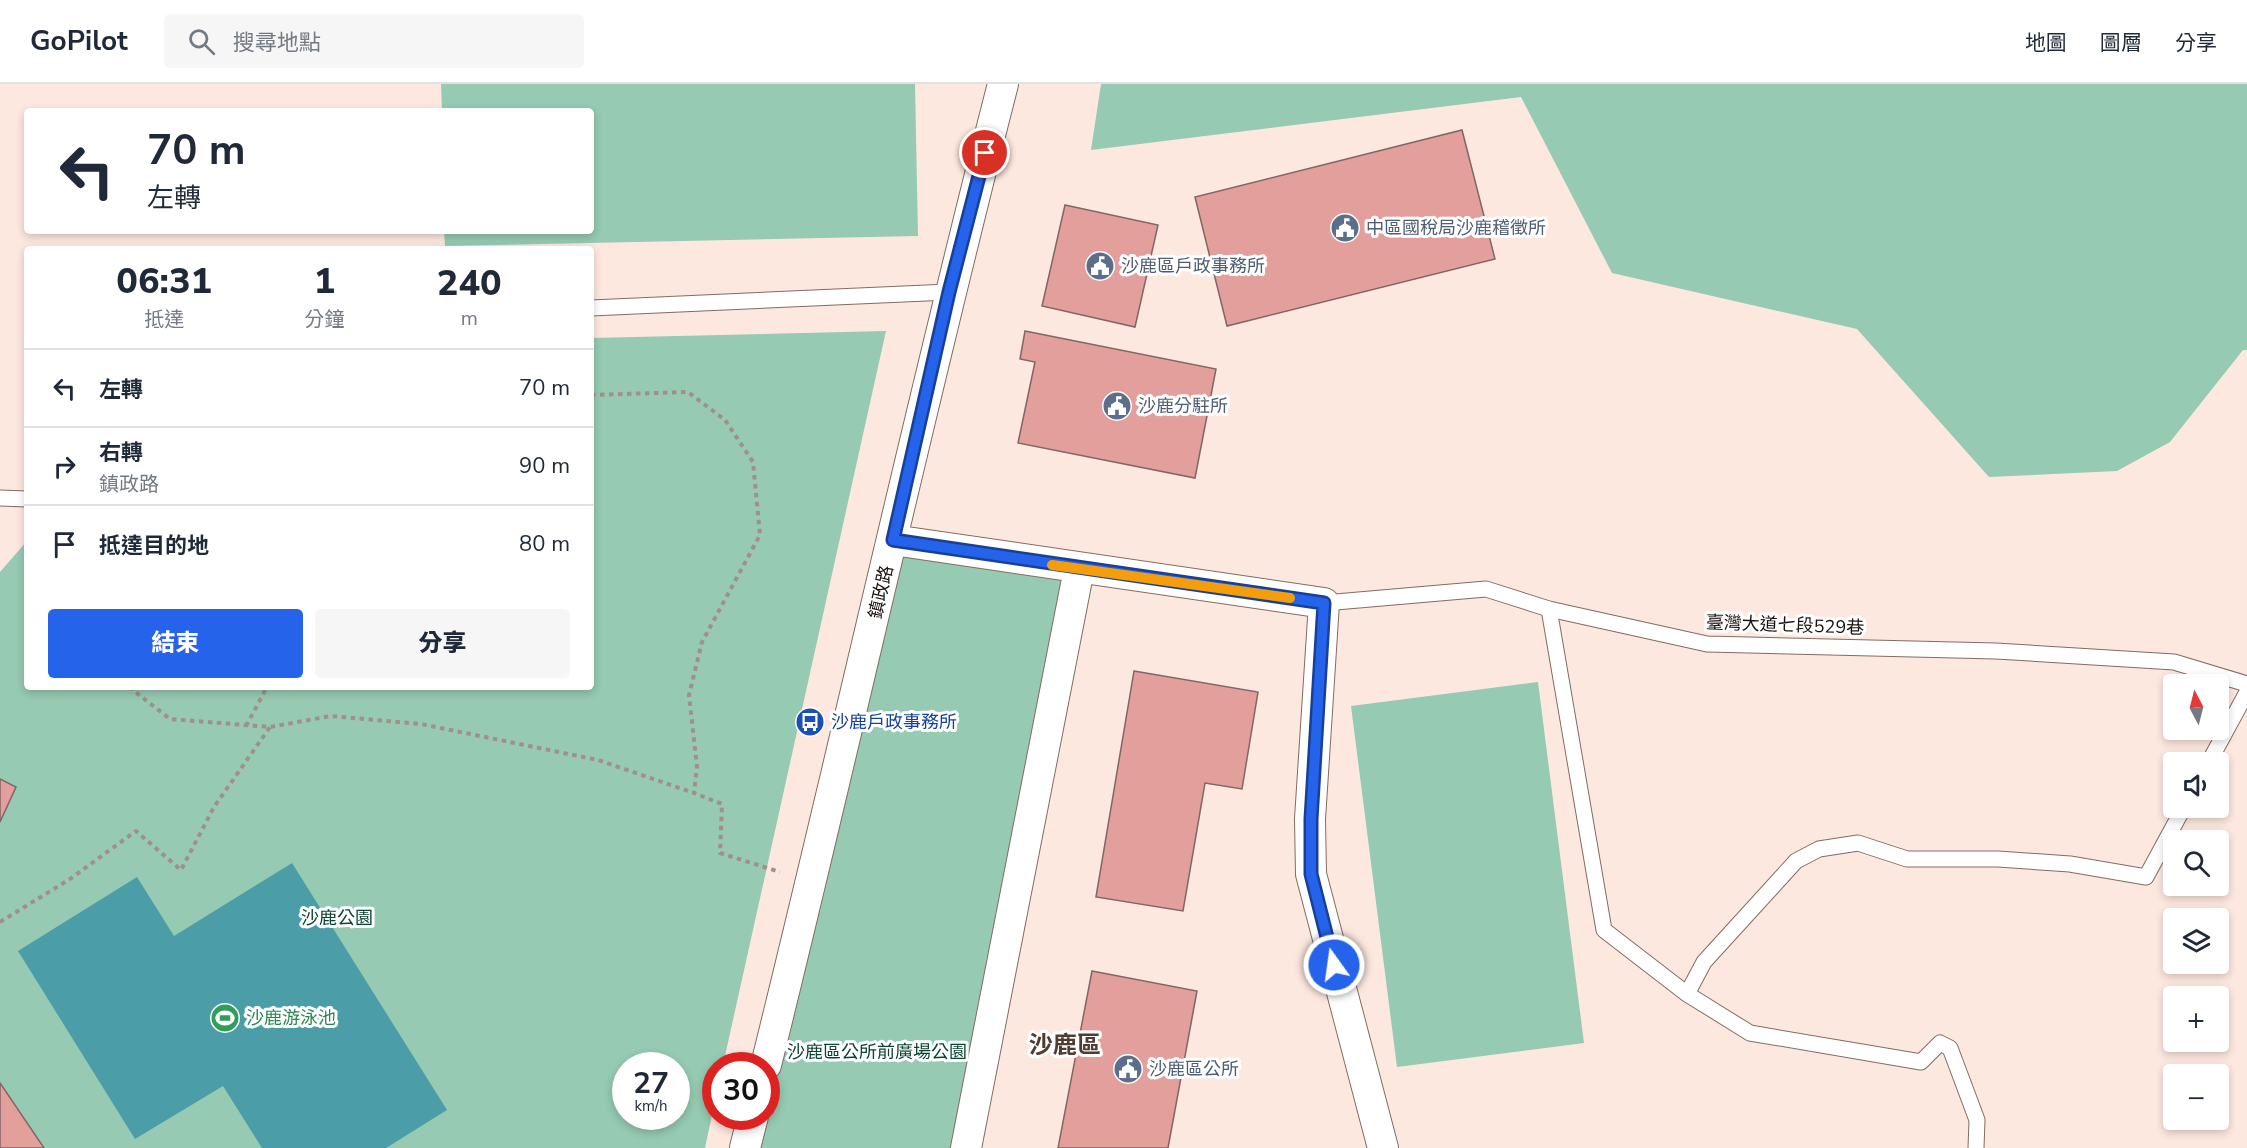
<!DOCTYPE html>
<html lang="zh-TW">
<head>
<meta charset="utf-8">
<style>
	body { margin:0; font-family:"Nunito Sans","Noto Sans TC",sans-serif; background:#f6f6f7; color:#1f2937; height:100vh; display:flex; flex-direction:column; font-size:22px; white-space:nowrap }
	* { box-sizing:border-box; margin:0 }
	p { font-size:20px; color:#747a83 }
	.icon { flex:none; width:33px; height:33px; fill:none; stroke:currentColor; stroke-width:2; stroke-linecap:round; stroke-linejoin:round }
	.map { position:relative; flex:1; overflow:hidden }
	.details { position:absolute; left:24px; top:162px; width:570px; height:444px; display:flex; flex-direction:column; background:#fff; border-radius:6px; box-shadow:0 3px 9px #0003 }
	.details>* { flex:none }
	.hud { position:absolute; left:24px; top:24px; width:570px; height:126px; border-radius:6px; box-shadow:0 3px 9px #0003; background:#fff; color:#1f2937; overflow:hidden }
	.needle { width:39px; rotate:353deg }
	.buttons { position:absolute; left:2163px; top:590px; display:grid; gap:12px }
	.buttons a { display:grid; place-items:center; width:66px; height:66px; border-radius:6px; background:#fff; box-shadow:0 3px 9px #0003; font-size:30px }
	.speed { position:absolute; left:612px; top:968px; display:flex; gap:12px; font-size:30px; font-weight:700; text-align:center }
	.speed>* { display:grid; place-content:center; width:78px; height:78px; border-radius:50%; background:#fff; box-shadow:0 3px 9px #0003; line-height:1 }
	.speed small { font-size:15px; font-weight:400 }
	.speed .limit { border:9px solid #d22; background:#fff; color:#111 }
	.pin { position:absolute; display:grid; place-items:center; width:51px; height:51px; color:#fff; margin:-26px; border:3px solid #fff; border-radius:50%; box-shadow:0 2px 6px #0007 }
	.me { position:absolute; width:66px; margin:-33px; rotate:346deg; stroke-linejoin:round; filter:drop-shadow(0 0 4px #0008) }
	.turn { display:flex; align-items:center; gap:21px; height:126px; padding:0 24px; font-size:27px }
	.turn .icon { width:78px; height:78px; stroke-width:2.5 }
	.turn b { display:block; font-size:42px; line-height:51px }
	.eta { display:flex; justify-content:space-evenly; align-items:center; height:102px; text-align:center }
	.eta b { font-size:36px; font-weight:800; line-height:42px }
	.button { display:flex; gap:12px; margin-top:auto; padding:12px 24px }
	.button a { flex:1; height:69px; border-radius:6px; background:#2563eb; color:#fff; font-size:24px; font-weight:800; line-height:69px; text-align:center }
	.button a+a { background:#f6f6f7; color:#1f2937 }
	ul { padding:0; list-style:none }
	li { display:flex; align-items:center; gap:18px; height:78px; padding:0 24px; border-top:2px solid #e0e1e3 }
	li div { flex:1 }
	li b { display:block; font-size:22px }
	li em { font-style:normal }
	header { display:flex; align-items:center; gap:36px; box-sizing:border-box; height:84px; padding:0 30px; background:#fff; border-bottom:2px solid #e0e1e3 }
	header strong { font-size:28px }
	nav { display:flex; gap:33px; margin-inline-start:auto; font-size:21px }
	.search { width:420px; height:54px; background:#f6f6f7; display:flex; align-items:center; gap:15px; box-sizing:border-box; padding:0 21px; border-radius:6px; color:#747a83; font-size:22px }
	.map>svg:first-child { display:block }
</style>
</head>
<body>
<header>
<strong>GoPilot</strong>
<div class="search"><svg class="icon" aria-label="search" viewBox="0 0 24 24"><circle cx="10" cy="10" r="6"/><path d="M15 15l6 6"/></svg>搜尋地點</div>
<nav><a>地圖</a><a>圖層</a><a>分享</a></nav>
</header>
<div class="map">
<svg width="2247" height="1064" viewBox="0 0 2247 1064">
	<rect width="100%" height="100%" fill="#fde8df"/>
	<path fill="#96cab2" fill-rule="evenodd" d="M441 0H915L918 152 445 162 444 147H591V27H442Z
		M1101 0H2247V266H2243L2170 358 2117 387 1989 393 1857 245 1612 189 1521 13 1091 66Z
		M886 247 723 981H716L715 1017 705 1064H0V488L27 457V603H591V254ZM626 981H676V1032H626Z
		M899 468 1065 494 954 1064H758Z
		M1538 598 1584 959 1397 983 1351 622Z"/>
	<path fill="#4b9ea7" d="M292 779 447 1026 386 1064H262L223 1002 135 1055 18 867 137 793 174 852Z"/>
	<path fill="#e39f9b" stroke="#806664" stroke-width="1.5" d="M1462 46 1495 175 1227 242 1195 113Z
		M1065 121 1158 141 1135 243 1042 222Z
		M1025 247 1216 285 1195 394 1018 359 1035 278 1020 275Z
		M1134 587 1258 608 1242 705 1205 699 1183 827 1096 813Z
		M0 695 16 703 0 738Z
		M1092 887 1197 907 1168 1064H1058Z
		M0 999 44 1064H0Z"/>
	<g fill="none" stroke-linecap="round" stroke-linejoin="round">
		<g stroke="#826c62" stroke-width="17">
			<path id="service" d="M591 224 949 208
				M0 414 27 415
				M1324 519 1486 505 1549 525 1707 560 1996 567 2174 578 2247 600
				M1549 525 1604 846 1687 910 1750 949 1921 978 1940 959 1950 964 1977 1036 1976 1064
				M2209 678 2247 608
				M1687 910 1704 878 1796 777 1819 765 1858 759 1907 775H1998L2070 780 2146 793 2184 723"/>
		</g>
		<g stroke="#826c62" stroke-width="32">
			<path id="minor" d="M893 456 1324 519 1310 735 1311 790 1383 1064
				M766 981C847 655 919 326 1003 0
				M745 1064 753 1032
				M966 1064 1079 485"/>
		</g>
		<path stroke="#a09089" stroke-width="4" stroke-dasharray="4.5 4.5" stroke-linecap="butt" d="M591 311 688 308 725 336 753 378 760 451 702 558 689 611 697 683 694 709 722 720 720 769 780 788
			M129 603 170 635 270 643 331 632 421 640 598 676 694 709
			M246 642 267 603
			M0 838 70 795 136 747 181 786 214 723 270 643"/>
		<use href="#service" stroke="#fff" stroke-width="15"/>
		<use href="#minor" stroke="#fff" stroke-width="30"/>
	</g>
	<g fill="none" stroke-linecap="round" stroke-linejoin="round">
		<g stroke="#184099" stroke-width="15">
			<path id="route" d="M985 69 949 208 893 456 1324 519 1311 735V790L1334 881"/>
		</g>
		<use href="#route" stroke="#2563eb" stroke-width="10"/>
		<path stroke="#f59e0b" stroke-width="10" d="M1052 481 1290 514"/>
	</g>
	<defs>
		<g id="civic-disc" transform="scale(1.5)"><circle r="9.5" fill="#5c6f8a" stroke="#fff"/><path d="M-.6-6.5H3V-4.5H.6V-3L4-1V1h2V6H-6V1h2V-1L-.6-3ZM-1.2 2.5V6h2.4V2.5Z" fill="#fff"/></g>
		<g id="bus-disc" transform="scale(1.5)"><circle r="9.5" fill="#1a4fb4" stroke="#fff"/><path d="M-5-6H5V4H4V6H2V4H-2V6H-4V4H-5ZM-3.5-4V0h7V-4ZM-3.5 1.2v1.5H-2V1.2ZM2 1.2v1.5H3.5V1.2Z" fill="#fff"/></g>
		<g id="stadium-disc" transform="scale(1.5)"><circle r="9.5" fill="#2e9e5b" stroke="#fff"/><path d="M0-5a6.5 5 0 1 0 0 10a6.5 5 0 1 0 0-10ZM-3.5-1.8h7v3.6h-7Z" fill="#fff"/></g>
	</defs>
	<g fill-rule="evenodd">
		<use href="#civic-disc" x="1345" y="144"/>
		<use href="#civic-disc" x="1100" y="182"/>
		<use href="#civic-disc" x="1117" y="322"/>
		<use href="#bus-disc" x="810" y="638"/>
		<use href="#stadium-disc" x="225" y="934"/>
		<use href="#civic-disc" x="1128" y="985"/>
	</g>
	<g text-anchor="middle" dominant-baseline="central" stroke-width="6" stroke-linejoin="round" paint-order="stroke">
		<g font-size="18" fill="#4e5e75" stroke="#fff" text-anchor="start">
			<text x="1366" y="144">中區國稅局沙鹿稽徵所</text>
			<text x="1121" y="182">沙鹿區戶政事務所</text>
			<text x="1138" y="322">沙鹿分駐所</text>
			<text x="1149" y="985">沙鹿區公所</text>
		</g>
		<g font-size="18" fill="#1b120f" stroke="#fff">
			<text transform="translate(881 508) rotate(-77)">鎮政路</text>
			<text transform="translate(1785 541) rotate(2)">臺灣大道七段529巷</text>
		</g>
		<g font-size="18" fill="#164399" stroke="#fff" text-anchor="start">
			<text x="831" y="638">沙鹿戶政事務所</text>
		</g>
		<g font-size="18" fill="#0b4430" stroke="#fff">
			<text x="337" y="834">沙鹿公園</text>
			<text x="877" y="968">沙鹿區公所前廣場公園</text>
		</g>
		<g font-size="18" fill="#27864d" stroke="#fff" text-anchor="start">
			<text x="246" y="934">沙鹿游泳池</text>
		</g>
		<g font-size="24" font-weight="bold" fill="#513c33" stroke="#fff">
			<text x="1065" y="961">沙鹿區</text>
		</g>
	</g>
</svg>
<div class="buttons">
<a><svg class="needle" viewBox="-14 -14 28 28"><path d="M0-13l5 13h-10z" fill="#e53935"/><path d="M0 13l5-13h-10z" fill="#747a83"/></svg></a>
<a><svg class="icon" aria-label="sound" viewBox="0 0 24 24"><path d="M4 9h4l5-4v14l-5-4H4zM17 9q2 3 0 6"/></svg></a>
<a><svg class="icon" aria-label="search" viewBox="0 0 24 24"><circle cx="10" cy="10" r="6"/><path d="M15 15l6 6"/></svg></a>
<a><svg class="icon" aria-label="layers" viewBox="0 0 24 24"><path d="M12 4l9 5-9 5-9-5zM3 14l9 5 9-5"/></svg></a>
<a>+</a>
<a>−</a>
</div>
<div class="speed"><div>27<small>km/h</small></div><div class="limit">30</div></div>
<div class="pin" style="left:985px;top:69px;background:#d93025"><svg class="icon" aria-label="arrive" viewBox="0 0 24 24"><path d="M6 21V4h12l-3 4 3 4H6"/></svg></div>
<svg class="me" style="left:1334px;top:881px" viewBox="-20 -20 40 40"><circle r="17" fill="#2563eb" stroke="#fff" stroke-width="3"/><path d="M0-11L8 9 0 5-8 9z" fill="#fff"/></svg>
<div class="hud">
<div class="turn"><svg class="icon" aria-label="left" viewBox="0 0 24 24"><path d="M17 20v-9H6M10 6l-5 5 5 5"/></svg><div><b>70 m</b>左轉</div></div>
</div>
<section class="details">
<div class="eta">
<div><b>06:31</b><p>抵達</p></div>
<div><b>1</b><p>分鐘</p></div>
<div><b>240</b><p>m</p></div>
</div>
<ul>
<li><svg class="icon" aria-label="left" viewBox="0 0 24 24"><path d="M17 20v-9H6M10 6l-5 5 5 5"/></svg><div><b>左轉</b></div><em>70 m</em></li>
<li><svg class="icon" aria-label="right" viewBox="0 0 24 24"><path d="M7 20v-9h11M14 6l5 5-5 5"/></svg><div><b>右轉</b><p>鎮政路</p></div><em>90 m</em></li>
<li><svg class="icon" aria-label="arrive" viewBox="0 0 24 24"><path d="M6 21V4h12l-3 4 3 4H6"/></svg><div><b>抵達目的地</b></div><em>80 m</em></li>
</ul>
<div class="button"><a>結束</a><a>分享</a></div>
</section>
</div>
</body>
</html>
